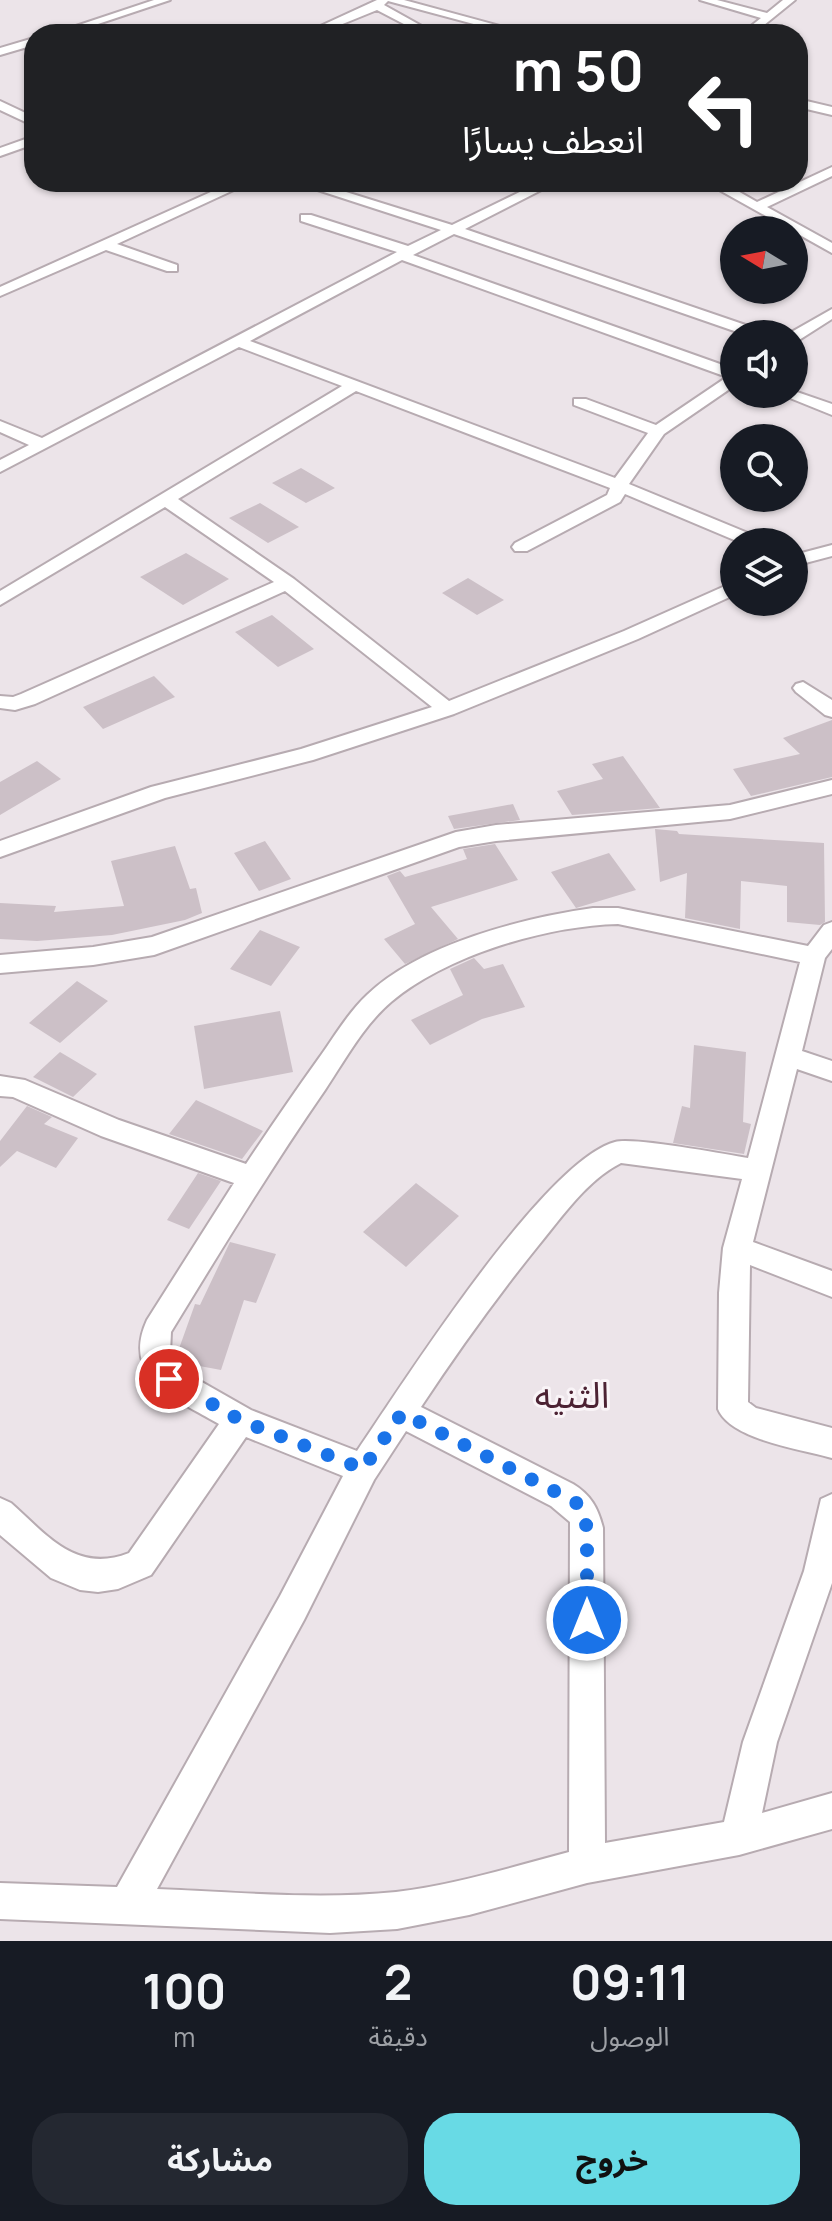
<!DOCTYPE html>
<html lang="ar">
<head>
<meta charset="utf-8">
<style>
	body { margin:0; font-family:Manrope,"Noto Sans Arabic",sans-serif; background:#242831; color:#f1f3f6; direction:rtl; height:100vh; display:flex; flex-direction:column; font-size:30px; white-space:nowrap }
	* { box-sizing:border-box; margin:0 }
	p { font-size:26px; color:#9ea1a6 }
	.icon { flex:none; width:44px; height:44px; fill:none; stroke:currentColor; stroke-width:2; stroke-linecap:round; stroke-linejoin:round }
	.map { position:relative; height:1941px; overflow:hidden; direction:ltr }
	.drawer { display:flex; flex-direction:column; background:#171b24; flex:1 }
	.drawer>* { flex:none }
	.guide { position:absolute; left:24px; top:24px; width:784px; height:168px; border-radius:32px; box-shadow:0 2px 6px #0004; direction:rtl; background:#202124; color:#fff; overflow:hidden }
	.needle { width:52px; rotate:280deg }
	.fabs { position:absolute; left:720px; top:216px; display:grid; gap:16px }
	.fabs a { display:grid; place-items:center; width:88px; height:88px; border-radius:50%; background:#171b24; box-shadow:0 2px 6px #0004; font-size:40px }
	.pin { position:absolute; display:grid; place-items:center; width:68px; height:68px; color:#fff; margin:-34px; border:4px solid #fff; border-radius:50%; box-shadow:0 2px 8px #0007 }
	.me { position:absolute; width:88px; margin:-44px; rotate:0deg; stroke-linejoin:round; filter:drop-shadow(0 0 6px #0008) }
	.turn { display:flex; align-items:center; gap:28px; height:168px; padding:0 32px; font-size:36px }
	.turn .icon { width:104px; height:104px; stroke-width:2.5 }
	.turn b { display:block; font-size:56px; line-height:68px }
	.eta { display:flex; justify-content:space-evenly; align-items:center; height:136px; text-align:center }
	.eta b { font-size:48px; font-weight:700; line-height:56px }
	.primary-button { display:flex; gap:16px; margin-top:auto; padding:16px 32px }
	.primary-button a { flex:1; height:92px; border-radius:32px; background:#68dae5; color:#111; font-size:32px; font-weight:700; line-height:92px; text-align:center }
	.primary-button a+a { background:#242831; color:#f1f3f6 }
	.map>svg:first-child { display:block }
</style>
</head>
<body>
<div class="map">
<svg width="832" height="1941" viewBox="0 0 832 1941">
	<rect width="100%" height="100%" fill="#ece4e9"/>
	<path fill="#ccc0c7" d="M301 468 335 488 306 503 272 483Z
		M260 503 299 527 268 543 229 518Z
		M186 553 229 579 183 605 140 577Z
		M468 578 504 600 477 615 442 593Z
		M272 615 314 649 278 667 235 632Z
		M154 676 175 697 103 729 83 707Z
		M832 720V777L751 796 733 769 800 754 783 738Z
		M623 756 660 808 572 815 557 791 603 779 592 764Z
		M37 761 61 779 0 815V782Z
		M513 804 520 820 454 829 448 816Z
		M655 829 677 831 679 834 824 843 825 922 820 925 787 922V886L741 881 740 929 685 918 687 873 660 882Z
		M265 841 291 879 259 891 234 853Z
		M495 844 518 880 431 907 458 939 405 964 384 939 415 924 387 876 400 871 405 877 467 859 463 849Z
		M175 846 190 889 196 888 202 913 185 920 112 935 37 941 0 939V903L56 906 54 912 124 906 111 861Z
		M609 853 636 890 576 908 551 872Z
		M260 930 300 947 271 986 230 969Z
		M474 958 484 969 503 964 525 1007 482 1019 430 1045 411 1020 463 995 450 969Z
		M77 981 108 1001 60 1043 29 1023Z
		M280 1011 293 1072 204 1089 194 1026Z
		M694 1045 746 1052 743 1122 751 1124 744 1154 673 1143 682 1106 690 1108Z
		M60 1052 97 1074 73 1097 33 1077Z
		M196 1100 263 1131 242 1159 169 1134Z
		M27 1106 52 1117 44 1124 78 1138 56 1168 17 1151 0 1167V1141Z
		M198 1173 221 1181 189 1229 167 1220Z
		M416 1183 459 1216 406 1267 363 1232Z
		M230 1242 276 1254 256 1303 244 1300 221 1370 178 1362 176 1357 195 1304 200 1305Z"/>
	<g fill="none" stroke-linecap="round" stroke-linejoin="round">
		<g stroke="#b7abb1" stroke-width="4">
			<path id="minor" d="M154 0H170L68 34H52Z
				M377 0H404L529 34H511L388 1 384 5 436 34H423L377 10 318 34H303Z
				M700 0H717L767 13 783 0H795L753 34H741L761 18Z
				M34 38V45L0 55V48Z
				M798 99 832 107V115L798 107Z
				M0 101 34 117V126L0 110Z
				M34 136V144L0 156V148Z
				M832 167V176L767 207 832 243V253L705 182H722L757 202Z
				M233 182H251L117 244 177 265V271H167L106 250 0 296V287Z
				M293 182H314L452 225 540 182H557L465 229 763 331 766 334H743L454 234 413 255 734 369V386L664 434 629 484 760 538 763 542H739L625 494 620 502 527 551H515L512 547 515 543 607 495 610 488 356 391 178 499 294 579 449 701 624 631 734 582V595L638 639 454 714 313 760 165 798 0 857V841L151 787 301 749 432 707 285 591 35 704 15 710 0 708V696L13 697 21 694 274 582 165 507 0 605V591L342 386 239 347 0 472V460L29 445 0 432V421L42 438 397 252 301 221V215H311L408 246 441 230ZM402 260 727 377 656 425 586 399H574V405L648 433 615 478 250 341Z
				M832 309V319L799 340 794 342V334H788Z
				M794 391 832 404V415L780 394H794Z
				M832 545V556L794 566V555Z
				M803 682 832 700V717L825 715 796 692 793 688 796 684Z
				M832 780V794L730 819 496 841 459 847 154 955 93 965 0 973V955L93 947 152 937 456 832 496 825 730 805Z
				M593 908H618L808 946 824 925 832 922V949L825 958 802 1051 832 1061V1081L797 1069 753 1242 832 1271V1297L750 1265 748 1402 756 1408 832 1428V1458C801 1449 731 1440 718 1409L719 1293 723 1248 742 1179 621 1163C587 1180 562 1217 538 1246 496 1298 458 1351 421 1407L573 1484C591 1495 598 1508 603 1528L605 1843 724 1822 743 1742 804 1571 821 1499 832 1494V1583L777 1742 762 1813 832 1793V1829L739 1855 587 1883 469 1915 397 1929 330 1933 0 1919V1883L117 1887 280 1596 343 1476 246 1437 151 1575 118 1589 98 1592 80 1590 51 1578 0 1535V1498L11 1503C47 1535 76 1574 129 1553L219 1424C178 1400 120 1379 147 1320L234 1183 101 1136 13 1097 0 1096V1076L25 1080 119 1120 246 1164C270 1128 294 1093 319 1058 334 1037 348 1013 367 995 420 944 523 918 593 908ZM618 924 800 962 748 1158C723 1154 634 1137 615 1142 544 1161 402 1385 357 1451L251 1410 179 1369 170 1353 171 1332C221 1250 271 1168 325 1090 345 1060 363 1026 391 1002 447 955 546 926 618 924ZM406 1431 551 1506 570 1522 569 1852C512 1867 455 1885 396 1892 317 1900 236 1892 157 1889L304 1620 374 1480Z"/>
		</g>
		<use href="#minor" fill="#fff" fill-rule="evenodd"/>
	</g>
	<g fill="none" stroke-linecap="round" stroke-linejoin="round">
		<path stroke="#1a73e8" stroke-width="14" stroke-dasharray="0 25.2" d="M169 1379 240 1420 363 1469 402 1413 562 1495 580 1505 587 1528V1620"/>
	</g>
	<g text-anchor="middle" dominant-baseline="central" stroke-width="6" stroke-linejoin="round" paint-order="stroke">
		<g font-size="36" fill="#4c2233" stroke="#f9f4f7">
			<text x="572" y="1394">الثنيه</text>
		</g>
	</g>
</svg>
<div class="fabs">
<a><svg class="needle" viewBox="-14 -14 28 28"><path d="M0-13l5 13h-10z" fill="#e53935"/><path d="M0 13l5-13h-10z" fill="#9ea1a6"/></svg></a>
<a><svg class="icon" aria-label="sound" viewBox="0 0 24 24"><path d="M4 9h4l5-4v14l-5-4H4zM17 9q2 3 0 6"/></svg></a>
<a><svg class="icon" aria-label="search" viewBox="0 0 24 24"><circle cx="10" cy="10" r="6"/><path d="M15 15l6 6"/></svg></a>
<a><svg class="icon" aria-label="layers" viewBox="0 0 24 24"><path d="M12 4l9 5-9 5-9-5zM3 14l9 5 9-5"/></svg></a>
</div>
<div class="pin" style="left:169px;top:1379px;background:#d93025"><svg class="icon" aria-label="arrive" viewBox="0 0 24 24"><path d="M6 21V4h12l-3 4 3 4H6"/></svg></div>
<svg class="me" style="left:587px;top:1620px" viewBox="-20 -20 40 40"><circle r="17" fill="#1a73e8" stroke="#fff" stroke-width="3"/><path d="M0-11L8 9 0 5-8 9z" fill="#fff"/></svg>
<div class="guide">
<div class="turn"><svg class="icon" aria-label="left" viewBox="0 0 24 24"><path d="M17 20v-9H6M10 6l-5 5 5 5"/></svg><div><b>50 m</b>انعطف يسارًا</div></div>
</div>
</div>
<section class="drawer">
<div class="eta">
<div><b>09:11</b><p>الوصول</p></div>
<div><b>2</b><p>دقيقة</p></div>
<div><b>100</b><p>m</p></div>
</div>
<div class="primary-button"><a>خروج</a><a>مشاركة</a></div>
</section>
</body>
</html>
